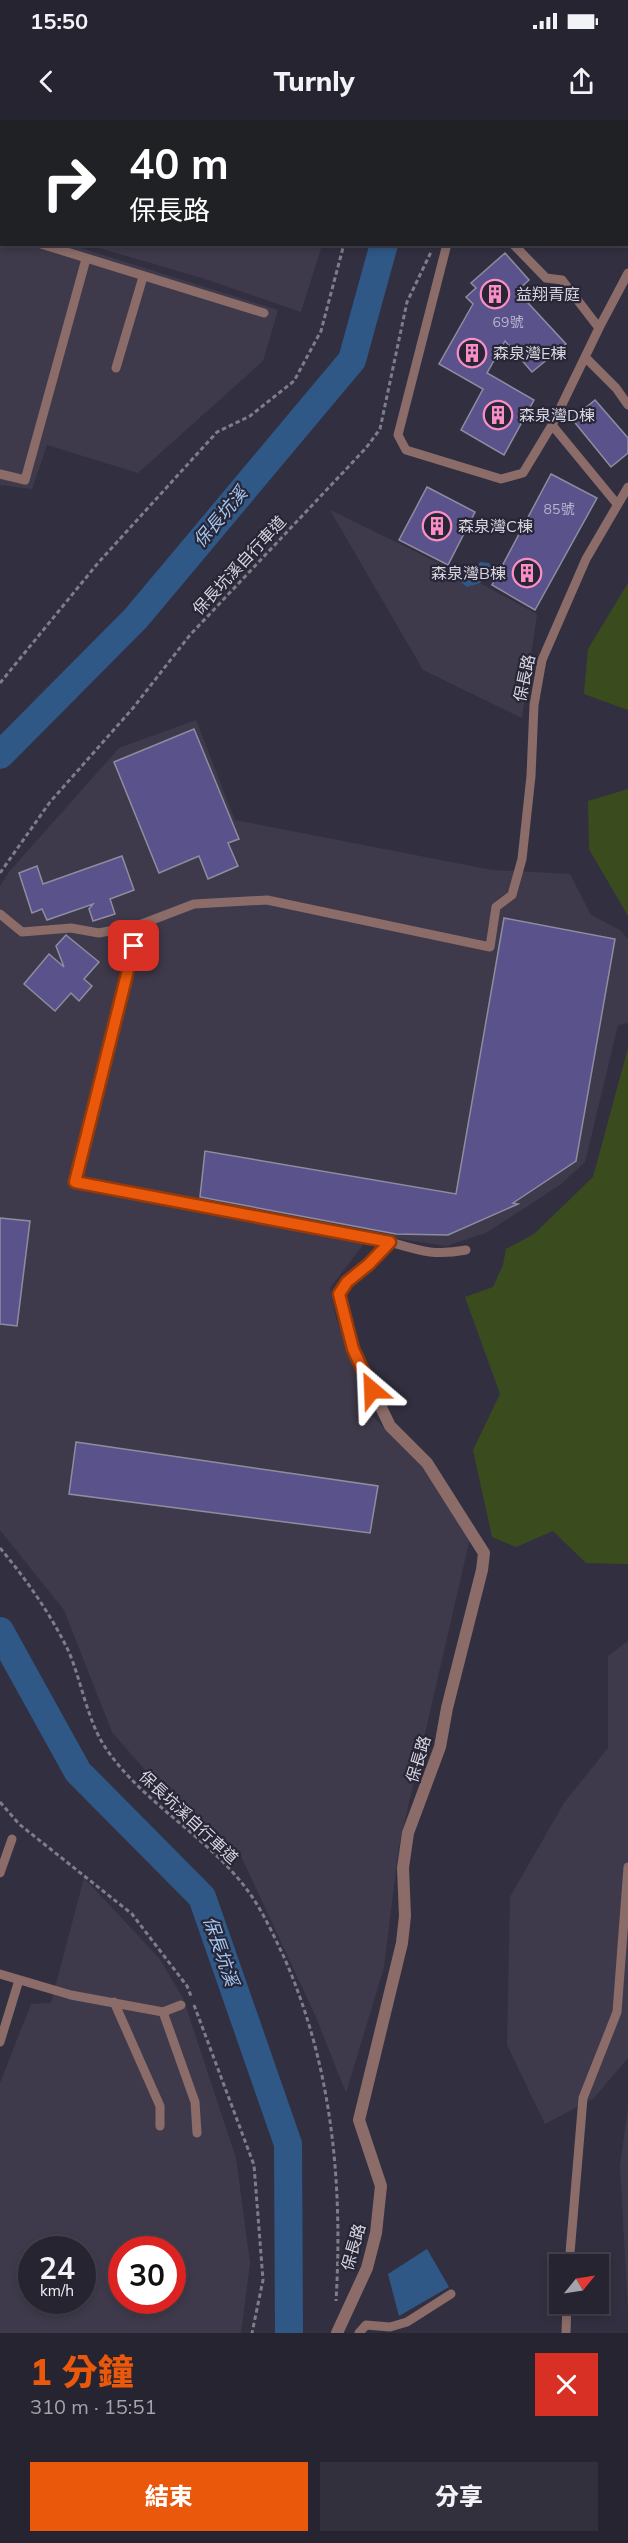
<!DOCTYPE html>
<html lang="zh-TW">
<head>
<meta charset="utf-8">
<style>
	body { margin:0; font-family:Mulish,"Noto Sans TC",sans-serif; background:#32303c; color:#f1f3f6; height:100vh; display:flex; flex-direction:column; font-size:22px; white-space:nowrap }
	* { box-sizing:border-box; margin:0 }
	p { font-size:20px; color:#a4a4ab }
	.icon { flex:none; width:33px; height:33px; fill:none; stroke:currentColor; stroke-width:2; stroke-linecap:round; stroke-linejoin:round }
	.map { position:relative; height:2213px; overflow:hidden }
	.details { display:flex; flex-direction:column; background:#262430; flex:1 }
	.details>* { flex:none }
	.banner { position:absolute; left:0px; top:0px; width:628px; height:126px; box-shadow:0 3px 9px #0003,0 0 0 2px #42414c; background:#202124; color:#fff; overflow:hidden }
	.needle { width:39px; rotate:60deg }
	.fabs { position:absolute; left:549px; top:2134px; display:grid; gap:12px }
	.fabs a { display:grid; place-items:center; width:60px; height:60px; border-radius:0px; background:#262430; box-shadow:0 3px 9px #0003,0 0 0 2px #42414c; font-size:30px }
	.speed { position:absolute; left:18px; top:2116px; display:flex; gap:12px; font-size:30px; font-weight:700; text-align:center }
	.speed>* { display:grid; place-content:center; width:78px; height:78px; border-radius:50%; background:#262430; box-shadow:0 3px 9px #0003,0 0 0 2px #42414c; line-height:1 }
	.speed small { font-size:15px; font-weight:400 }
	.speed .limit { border:9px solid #d22; background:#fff; color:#111 }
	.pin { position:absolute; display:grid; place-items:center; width:51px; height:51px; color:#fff; margin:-26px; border-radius:12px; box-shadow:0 3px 9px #0006 }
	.me { position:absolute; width:66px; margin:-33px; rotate:334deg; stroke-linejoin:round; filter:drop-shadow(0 0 4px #0008) }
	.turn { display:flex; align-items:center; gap:21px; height:126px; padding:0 30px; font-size:27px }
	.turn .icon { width:78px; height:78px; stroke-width:2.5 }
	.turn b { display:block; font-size:42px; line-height:51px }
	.round { display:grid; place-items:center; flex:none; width:63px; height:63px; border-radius:0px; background:#32303c }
	.summary { display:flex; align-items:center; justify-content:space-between; height:102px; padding:0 30px }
	h1 { font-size:36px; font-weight:800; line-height:45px; color:#ea580c }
	.button { display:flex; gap:12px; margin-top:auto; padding:12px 30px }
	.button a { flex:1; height:69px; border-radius:0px; background:#ea580c; color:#fff; font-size:24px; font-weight:800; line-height:69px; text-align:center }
	.button a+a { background:#32303c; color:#f1f3f6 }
	.status { display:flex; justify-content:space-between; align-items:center; height:42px; padding:0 30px; background:#262430; direction:ltr }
	.status svg { height:16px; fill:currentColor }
	header { display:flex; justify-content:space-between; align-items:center; height:78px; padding:0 30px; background:#262430; font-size:27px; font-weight:800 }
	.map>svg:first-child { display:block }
</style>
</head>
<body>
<div class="status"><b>15:50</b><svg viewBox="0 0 49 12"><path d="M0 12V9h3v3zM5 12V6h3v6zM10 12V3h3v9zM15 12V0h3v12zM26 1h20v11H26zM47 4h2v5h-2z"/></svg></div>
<header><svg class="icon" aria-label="back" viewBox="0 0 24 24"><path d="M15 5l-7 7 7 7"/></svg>Turnly<svg class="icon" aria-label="share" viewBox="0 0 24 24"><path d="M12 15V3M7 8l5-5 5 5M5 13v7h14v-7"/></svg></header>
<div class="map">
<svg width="628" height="2213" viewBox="0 0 628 2213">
	<rect width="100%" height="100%" fill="#323040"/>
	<path fill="#3f3a4b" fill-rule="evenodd" d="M0 0H360L2 2 1 99Z
		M0 102 2 124 71 125 278 190 263 241 138 353 47 325 32 369 0 365Z
		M89 125H322L301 192 202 158Z
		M330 390 478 462 537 494 522 598 423 550Z
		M196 600 235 700 492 750 570 754 591 795 620 810 628 819V903L618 905 585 1042 560 1065 486 1113 446 1126 394 1118 366 1121 330 1168 336 1198 358 1255 366 1290 419 1342 470 1418 399 1726 384 1847 346 1973 316 1897 240 1734 178 1688 112 1612 64 1490 0 1410V766L9 752 119 628Z
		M628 1521V1938L594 1978 545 2004 507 1925 510 1777 564 1683 608 1628V1536Z
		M84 1758 159 1838 183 1878 236 2038 250 2143 241 2213H0V1963L31 1884 51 1883ZM32 2130H82V2181H32ZM122 2130H172V2181H122Z
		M628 1987V2190L620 2046Z"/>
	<path fill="#3a4c1e" d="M628 463V590L584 574 588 529Z
		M628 669V796L589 729 588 681Z
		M628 928V1444L586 1443 553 1411 516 1427 492 1417 473 1330 500 1274 465 1177 493 1167 503 1145 506 1129 534 1114 593 1057Z"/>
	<path fill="#2f5887" d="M480 442 489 443 492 449 480 463 467 467 461 462 463 454 474 450Z
		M427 2129 449 2167 399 2196 388 2154Z"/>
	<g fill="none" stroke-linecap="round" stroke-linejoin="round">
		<path stroke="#2f5887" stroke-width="28" d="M418 2V0
			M0 635 136 498 352 240 384 124
			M0 1511 78 1652 202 1777 288 2024 289 2213"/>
	</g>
	<path fill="#5a528b" stroke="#8e8da0" stroke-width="1.5" d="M505 133 529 160 517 171 566 224 532 252 505 221 487 253 534 280 504 335 461 310 483 269 439 244 473 184 466 177 476 168 471 163Z
		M595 280 628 318V333L611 347 572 299Z
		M551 354 597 378 535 490 492 465Z
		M427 367 475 392 448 445 399 420Z
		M194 609 239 719 228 723 238 746 208 759 199 736 159 753 114 642Z
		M122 736 134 770 110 779 115 794 93 801 89 789 93 784 47 800 42 789 32 793 19 753 37 746 43 764Z
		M504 798 615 819 576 1041 513 1083 518 1084 448 1115 396 1114 200 1077 205 1031 456 1074Z
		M66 815 99 842 84 859 92 866 79 881 71 873 55 891 24 864 49 834 64 847 56 826Z
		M0 1098 30 1101 17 1206 0 1204Z
		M76 1322 378 1366 370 1413 69 1374Z"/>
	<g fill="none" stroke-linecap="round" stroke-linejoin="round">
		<path stroke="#7f7d8a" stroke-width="3" stroke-dasharray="4.5 3" stroke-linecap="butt" d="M377 2 378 0
			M0 563 98 443 217 312 250 296 294 261 321 211 344 124
			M0 753 50 682 133 588 190 515 366 328 380 309 407 182 431 132
			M0 1428C26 1459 50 1493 68 1530 81 1559 87 1600 105 1627 143 1684 208 1716 248 1771 262 1790 273 1814 283 1835 332 1944 343 2063 336 2181
			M0 1682 19 1704 132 1794 187 1866 191 1876
			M194 1885 254 2045 263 2160 252 2213"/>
		<path stroke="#8b6c69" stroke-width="9" d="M480 2V0
			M535 2 537 0
			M627 70H628
			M0 112H2
			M41 124 264 193
			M447 124 398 315 406 330 501 359 523 353 552 305 617 384
			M513 124 546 158 562 160 599 208 585 237 616 268 628 285
			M599 208 628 153
			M116 248 143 157
			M552 305 585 237
			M0 354 25 360 86 139
			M0 794 22 812 71 808 99 813 139 805 194 784 267 780 490 827 496 787 512 775 522 739 531 656 534 585 542 540 586 439 628 367
			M139 805 75 1062 390 1122C421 1131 434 1136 466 1130
			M0 1753 12 1719
			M0 1854 71 1875 163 1892 181 1885
			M114 1882 160 1986V2006
			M163 1892 195 1982 197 2013
			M0 1922 19 1860
			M569 2145 583 1978 617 1892 628 1747
			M359 2213 366 2205 390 2207 407 2202 451 2174
			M566 2213 567 2184"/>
		<path stroke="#8b6c69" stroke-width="12" d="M337 2213 367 2148 376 2113 381 2066 359 2000 402 1823 405 1796 403 1748 408 1713 440 1627 447 1588 482 1450 484 1433 427 1343 390 1306 353 1229 339 1175 347 1162 369 1145 390 1122"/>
	</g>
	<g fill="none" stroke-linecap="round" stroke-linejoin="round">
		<g stroke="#983908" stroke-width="15">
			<path id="route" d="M134 826 75 1062 390 1122 369 1144 347 1162 339 1174 353 1229 372 1270"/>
		</g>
		<use href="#route" stroke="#ea580c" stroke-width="10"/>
	</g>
	<defs>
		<g id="building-ring" transform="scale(1.5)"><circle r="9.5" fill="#282636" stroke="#fa8fc6" stroke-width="1.5"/><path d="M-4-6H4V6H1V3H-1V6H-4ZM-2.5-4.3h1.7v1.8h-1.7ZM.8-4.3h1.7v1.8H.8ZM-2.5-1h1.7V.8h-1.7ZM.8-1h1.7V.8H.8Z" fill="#fa8fc6"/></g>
	</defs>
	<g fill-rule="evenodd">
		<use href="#building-ring" x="495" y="174"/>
		<use href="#building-ring" x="472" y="233"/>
		<use href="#building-ring" x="498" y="295"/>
		<use href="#building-ring" x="437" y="406"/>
		<use href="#building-ring" x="527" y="453"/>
	</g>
	<g text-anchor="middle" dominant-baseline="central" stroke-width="4.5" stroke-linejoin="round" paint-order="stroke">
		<g font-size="14" fill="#b8b5cb">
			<text x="508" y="202">69號</text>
			<text x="559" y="389">85號</text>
		</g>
		<g font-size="16" fill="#d7d6e0" stroke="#282636" text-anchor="start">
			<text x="516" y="174">益翔青庭</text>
			<text x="493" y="233">森泉灣E棟</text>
			<text x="519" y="295">森泉灣D棟</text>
			<text x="458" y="406">森泉灣C棟</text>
			<text x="506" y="453" text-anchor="end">森泉灣B棟</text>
		</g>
		<g font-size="16" fill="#d7d6e0" stroke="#282636">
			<text transform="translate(239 445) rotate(-47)">保長坑溪自行車道</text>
			<text transform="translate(524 558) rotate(-78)">保長路</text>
			<text transform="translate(418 1639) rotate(-73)">保長路</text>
			<text transform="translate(189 1697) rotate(43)">保長坑溪自行車道</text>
			<text transform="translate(353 2127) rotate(-74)">保長路</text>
		</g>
		<g font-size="18" font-style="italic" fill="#a3c8f2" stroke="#282636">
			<text transform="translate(220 397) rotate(-50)">保長坑溪</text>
			<text transform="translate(221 1831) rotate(71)">保長坑溪</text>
		</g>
	</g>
</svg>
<div class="fabs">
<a><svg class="needle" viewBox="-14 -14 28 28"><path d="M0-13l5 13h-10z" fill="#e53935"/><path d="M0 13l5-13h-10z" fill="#a4a4ab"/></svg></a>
</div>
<div class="speed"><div>24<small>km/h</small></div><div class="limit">30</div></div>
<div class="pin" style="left:134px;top:826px;background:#d93025"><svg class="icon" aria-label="arrive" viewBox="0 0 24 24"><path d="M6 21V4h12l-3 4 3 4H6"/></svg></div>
<svg class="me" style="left:372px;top:1270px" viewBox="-20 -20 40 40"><path d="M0-17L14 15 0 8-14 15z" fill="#ea580c" stroke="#fff" stroke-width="4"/></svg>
<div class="banner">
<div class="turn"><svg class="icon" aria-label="right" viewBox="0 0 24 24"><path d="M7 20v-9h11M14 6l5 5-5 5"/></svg><div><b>40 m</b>保長路</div></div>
</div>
</div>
<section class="details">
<div class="summary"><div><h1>1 分鐘</h1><p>310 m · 15:51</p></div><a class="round" style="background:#d93025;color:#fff"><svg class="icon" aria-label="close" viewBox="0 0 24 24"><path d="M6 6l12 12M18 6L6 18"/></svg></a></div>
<div class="button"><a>結束</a><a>分享</a></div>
</section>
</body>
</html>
